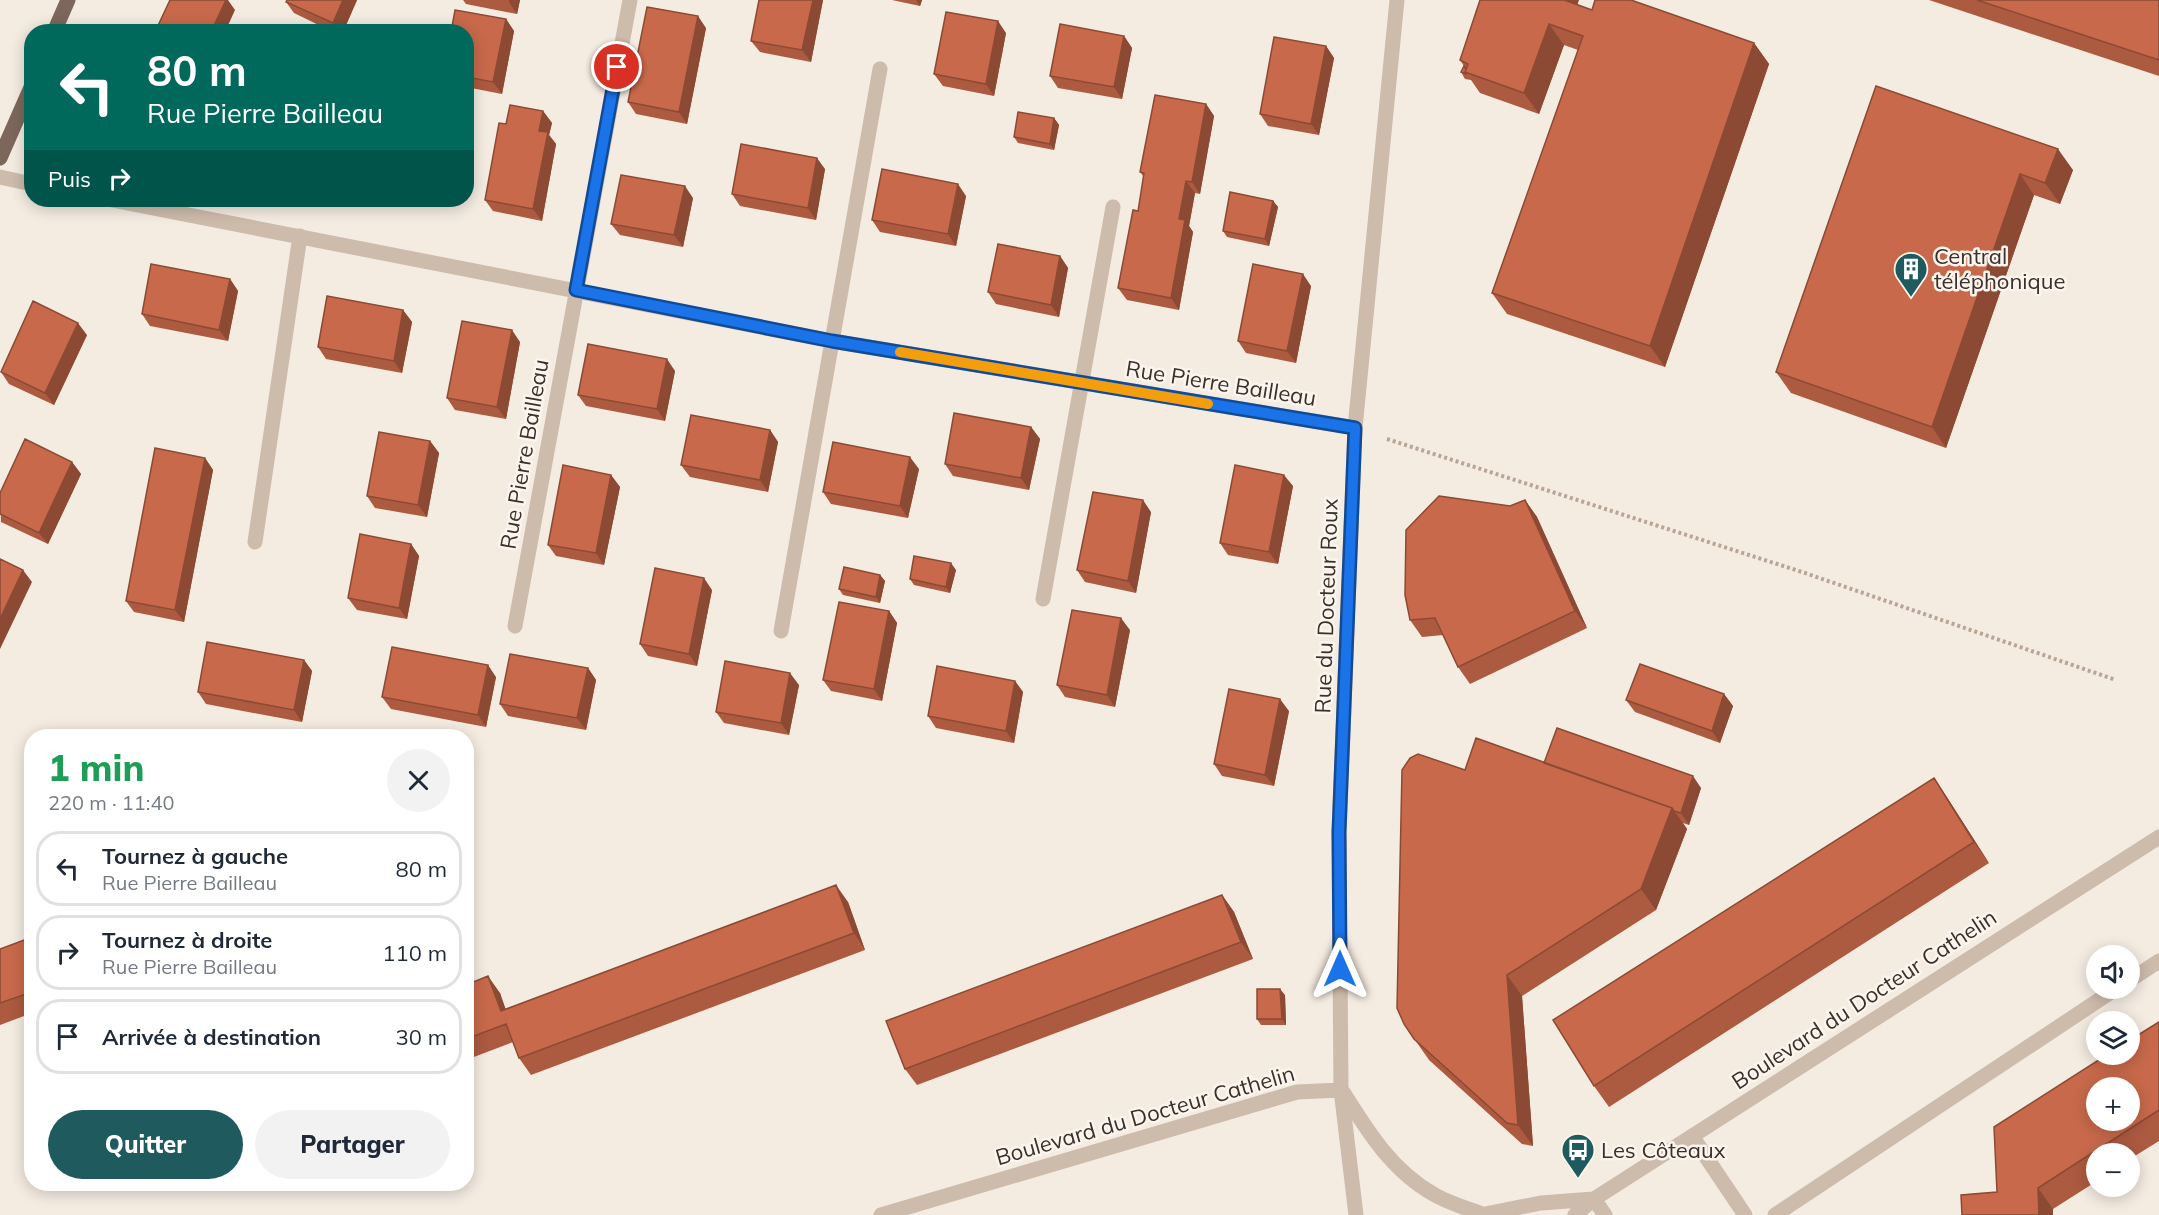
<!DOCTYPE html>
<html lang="fr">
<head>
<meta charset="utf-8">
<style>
	body { margin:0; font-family:Mulish,sans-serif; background:#f2f2f3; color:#1f2937; height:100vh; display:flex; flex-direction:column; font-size:22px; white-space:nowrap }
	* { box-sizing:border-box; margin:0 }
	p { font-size:20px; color:#747a83 }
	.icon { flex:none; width:33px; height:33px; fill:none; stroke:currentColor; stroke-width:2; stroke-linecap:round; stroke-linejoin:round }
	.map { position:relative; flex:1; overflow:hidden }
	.sheet { position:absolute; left:24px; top:729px; width:450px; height:462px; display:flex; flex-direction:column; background:#fff; border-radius:24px; box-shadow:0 3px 15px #0003 }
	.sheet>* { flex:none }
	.top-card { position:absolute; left:24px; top:24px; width:450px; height:183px; border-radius:24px; box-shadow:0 3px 15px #0003; background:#00695c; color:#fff; overflow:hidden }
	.tools { position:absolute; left:2086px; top:945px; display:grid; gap:12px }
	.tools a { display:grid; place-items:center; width:54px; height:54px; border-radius:50%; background:#fff; box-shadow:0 3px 15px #0003; font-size:30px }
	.pin { position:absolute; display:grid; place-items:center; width:51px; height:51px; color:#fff; margin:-26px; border:3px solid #fff; border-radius:50%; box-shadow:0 2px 6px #0007 }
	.me { position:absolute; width:66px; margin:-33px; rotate:0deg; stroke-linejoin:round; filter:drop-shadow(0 0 4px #0008) }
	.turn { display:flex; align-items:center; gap:21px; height:126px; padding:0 24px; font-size:27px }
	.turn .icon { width:78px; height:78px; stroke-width:2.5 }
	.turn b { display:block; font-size:42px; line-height:51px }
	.then { display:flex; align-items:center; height:57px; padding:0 24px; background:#0003; gap:12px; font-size:22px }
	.round { display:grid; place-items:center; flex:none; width:63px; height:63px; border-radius:32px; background:#f2f2f3 }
	.headline { display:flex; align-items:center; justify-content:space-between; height:102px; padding:0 24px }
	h1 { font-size:36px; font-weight:800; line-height:45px; color:#1e9e55 }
	.action { display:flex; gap:12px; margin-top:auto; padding:12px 24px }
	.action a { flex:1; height:69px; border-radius:36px; background:#1f5a5e; color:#fff; font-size:24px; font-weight:800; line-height:69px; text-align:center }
	.action a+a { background:#f2f2f3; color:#1f2937 }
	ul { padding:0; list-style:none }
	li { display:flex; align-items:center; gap:18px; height:75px; margin:0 12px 9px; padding:0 12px; border:3px solid #e0e1e3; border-radius:24px }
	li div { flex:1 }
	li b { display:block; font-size:22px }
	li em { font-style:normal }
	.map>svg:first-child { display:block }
</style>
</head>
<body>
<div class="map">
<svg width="2159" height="1215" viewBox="0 0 2159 1215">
	<rect width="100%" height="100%" fill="#f4ebe1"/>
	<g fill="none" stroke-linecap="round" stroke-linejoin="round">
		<path stroke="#b9a596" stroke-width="4" stroke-dasharray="3 3" stroke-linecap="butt" d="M1387 439 1802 572 2116 680"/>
		<path stroke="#cdbbac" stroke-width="15" d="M0 177 32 184
			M112 200 832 341 1355 428
			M255 542 300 236
			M1043 599 1113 207
			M515 626 630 0
			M781 631 880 69
			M2130 980 2159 961
			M1343 1092C1368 1132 1392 1171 1435 1195 1449 1203 1466 1208 1482 1214
			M1692 1136 1745 1215
			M1594 1199 1605 1215
			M881 1215 1297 1092 1341 1090
			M1356 1215 1341 1090 1339 832 1355 428 1397 0
			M1480 1215 1541 1203 1594 1199
			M1575 1215 1594 1199 2159 837
			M1775 1215 2117 988"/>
		<path stroke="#7d675c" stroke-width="15" d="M54 32 68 0
			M0 158 32 85"/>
	</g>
	<path fill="#ac5a40" d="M357 0 343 32H333L294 13 286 2Z
		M463 0H520L517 14 466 4Z
		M759 0H823L811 62 760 52 751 41Z
		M892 0H922L920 6Z
		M1579 0 1577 4 1592 10 1754 43 1769 64 1665 367 1507 314 1492 293 1578 50 1564 45 1539 114 1480 93 1471 80 1465 79 1461 72 1464 66 1460 60Z
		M1929 0H2159V76Z
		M506 19 514 31 502 94 466 87V32Z
		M706 28 687 124 636 114 628 102Z
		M1006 33 994 96 943 86 934 74Z
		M1124 36 1132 48 1122 99 1058 88 1050 76Z
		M1326 46 1334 58 1319 135 1268 126 1260 114Z
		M1876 86 2073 170 2060 204 2034 195 1946 448 1791 393 1776 372Z
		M1206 104 1214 116 1200 194 1195 193 1189 226 1193 232 1179 310 1127 300 1118 288 1138 211 1144 177 1140 172Z
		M543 111 552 123 549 135 556 144 542 221 493 211 485 200 506 124Z
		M1054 118 1059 125 1054 150 1018 143 1014 137Z
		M825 169 816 220 740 206 732 194Z
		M966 196 956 246 880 232 872 220Z
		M693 198 683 247 620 235 611 224Z
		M1273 201 1278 207 1269 246 1227 237 1223 231Z
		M1060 256 1068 268 1059 317 996 304 988 292Z
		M230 279 238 291 228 341 150 326 142 314Z
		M1311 286 1296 363 1246 353 1238 341Z
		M403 310 412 322 402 373 326 359 318 347Z
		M87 335 54 405 9 384 1 372Z
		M520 342 506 419 455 410 447 398Z
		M675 371 665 421 586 406 578 395Z
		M1031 427 1040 439 1029 490 953 476 945 464Z
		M770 430 778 442 768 492 690 477 681 465Z
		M430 441 439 453 427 517 375 508 367 496Z
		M205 458 213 470 184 622 134 612 126 601Z
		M72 462 81 474 48 544 1 522 0 493Z
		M919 469 908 518 831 504 823 492Z
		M611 475 620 487 604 565 556 556 548 545Z
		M1293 486 1278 564 1228 555 1220 543Z
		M1525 500 1537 517 1587 628 1470 684 1458 667 1443 635 1422 637 1410 620 1510 506Z
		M1151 512 1136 593 1085 582 1077 570Z
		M411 544 419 556 407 619 357 610 348 598Z
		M956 570 950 593 914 585 910 579Z
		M880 575 885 581 880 603 843 595 839 589Z
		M712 590 697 666 648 656 640 644Z
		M889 611 897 623 882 701 831 691 823 680Z
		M1130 630 1115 707 1065 697 1057 685Z
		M304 660 312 671 302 722 206 704 198 692Z
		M588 668 596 680 586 730 508 716 500 704Z
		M496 677 486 727 391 709 382 697Z
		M1015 681 1023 692 1014 743 936 728 928 716Z
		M799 685 789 735 724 723 716 712Z
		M1724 694 1733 706 1720 743 1635 712 1626 700Z
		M1289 711 1274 786 1222 776 1214 764Z
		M1544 763 1701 788 1689 825 1683 823 1687 829 1656 910 1522 996 1533 1146 1522 1144 1429 1060 1404 1024 1465 770Z
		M1934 778 1948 799 1989 863 1609 1107 1594 1086Z
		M1222 895 1234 912 1253 959 917 1085 905 1069Z
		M848 902 865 950 531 1075 519 1058 513 1042 466 1060V985L500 993 505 1009Z
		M32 937V1013L0 1025V949Z
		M1285 995 1286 1025H1261L1257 1019Z
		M2159 1022V1141L2130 1159V1154H2097V1181L2053 1209V1215H1962L1997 1192Z"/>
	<path fill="#8c4a34" d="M226 0H228L235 10 225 32H211Z
		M343 0H357L343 32H339L333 23Z
		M509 0H520L517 14 509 2Z
		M813 0H823L811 62 802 50Z
		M916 0H922L920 6Z
		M1559 0H1579L1572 19Z
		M698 16 706 28 687 124 679 112Z
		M506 19 514 31 502 94 493 82Z
		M998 21 1006 33 994 96 986 84Z
		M1549 24 1564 45 1539 114 1524 93Z
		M1124 36 1132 48 1122 99 1114 87Z
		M1754 43 1769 64 1665 367 1650 346Z
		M1326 46 1334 58 1319 135 1311 124Z
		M1206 104 1214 116 1200 194 1192 182Z
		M543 111 552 123 549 135 556 144 542 221 533 209 539 131Z
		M1054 118 1059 125 1054 150 1050 144Z
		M2058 149 2073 170 2060 204 2045 183Z
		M817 158 825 169 816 220 808 208Z
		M2020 174 2034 195 1946 448 1932 427Z
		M1186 181 1195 193 1189 226 1193 232 1179 310 1171 298 1179 219Z
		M958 184 966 196 956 246 948 234Z
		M685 186 693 198 683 247 674 235Z
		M1273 201 1278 207 1269 246 1265 239Z
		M1060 256 1068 268 1059 317 1051 305Z
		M1303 274 1311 286 1296 363 1287 351Z
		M230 279 238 291 228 341 219 330Z
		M403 310 412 322 402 373 394 361Z
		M78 323 87 335 54 405 45 393Z
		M512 330 520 342 506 419 497 407Z
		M667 359 675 371 665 421 657 409Z
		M1031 427 1040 439 1029 490 1021 478Z
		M770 430 778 442 768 492 760 480Z
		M430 441 439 453 427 517 418 505Z
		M910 457 919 469 908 518 900 506Z
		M205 458 213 470 184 622 175 610Z
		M72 462 81 474 48 544 39 533Z
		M611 475 620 487 604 565 596 553Z
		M1284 475 1293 486 1278 564 1269 552Z
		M1143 500 1151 512 1136 593 1128 581Z
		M1525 500 1537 517 1587 628 1575 611Z
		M411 544 419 556 407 619 399 608Z
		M951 563 956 570 950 593 946 587Z
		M23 570 32 582 0 649V619Z
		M880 575 885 581 880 603 876 597Z
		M704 578 712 590 697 666 689 654Z
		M889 611 897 623 882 701 874 689Z
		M1121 618 1130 630 1115 707 1107 695Z
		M304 660 312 671 302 722 294 710Z
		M488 665 496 677 486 727 478 715Z
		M588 668 596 680 586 730 577 718Z
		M790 673 799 685 789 735 781 723Z
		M1015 681 1023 692 1014 743 1006 731Z
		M1724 694 1733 706 1720 743 1712 731Z
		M1280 699 1289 711 1274 786 1265 775Z
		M1693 776 1701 788 1689 825 1681 813Z
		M1934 778 1948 799 1989 863 1974 842Z
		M1672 808 1687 829 1656 910 1641 889Z
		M836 885 848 902 865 950 854 933Z
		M1222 895 1234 912 1253 959 1241 942Z
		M1507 975 1522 996 1533 1146 1518 1125Z
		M488 976 500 993 512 1027 501 1011Z
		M1280 989 1285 995 1286 1025 1282 1019Z
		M2038 1188 2053 1209V1215H2039Z"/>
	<path fill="#c8694b" stroke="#8c4a34" stroke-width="1.5" fill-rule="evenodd" d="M170 0H226L211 32H155Z
		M287 0H343L333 23 286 2Z
		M759 0H813L802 50 751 41Z
		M1480 0H1564L1592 10 1595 0H1631L1754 43 1650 346 1492 293 1583 36 1549 24 1524 93 1465 72 1468 64 1460 60Z
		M1977 0H2159V60Z
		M647 7 698 16 679 112 628 102Z
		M455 10 506 19 493 82 466 77V32H451Z
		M946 12 998 21 986 84 934 74Z
		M1060 24 1124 36 1114 87 1050 76Z
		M1274 37 1326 46 1311 124 1260 114Z
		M1464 66 1466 70 1465 72 1467 74 1461 72Z
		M1876 86 2058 149 2045 183 2020 174 1932 427 1776 372Z
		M1155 95 1206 104 1192 182 1186 181 1179 219 1185 220 1171 298 1118 288 1133 210 1138 211 1144 173 1140 172Z
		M510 105 543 111 539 131 548 132 533 209 485 200 499 123 506 124Z
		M1018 112 1054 118 1050 144 1014 137Z
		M741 144 817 158 808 208 732 194Z
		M882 169 958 184 948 234 872 220Z
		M621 175 685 186 674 235 611 224Z
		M1230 192 1273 201 1265 239 1223 231Z
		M998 244 1060 256 1051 305 988 292Z
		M151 264 230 279 219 330 142 314Z
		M1253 264 1303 274 1287 351 1238 341Z
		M327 296 403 310 394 361 318 347Z
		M33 301 78 323 45 393 1 372Z
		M462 321 512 330 497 407 447 398Z
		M588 344 667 359 657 409 578 395Z
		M954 413 1031 427 1021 478 945 464Z
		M691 415 770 430 760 480 681 465Z
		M379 432 430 441 418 505 367 496Z
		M25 439 72 462 39 533 0 514V493Z
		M833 442 910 457 900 506 823 492Z
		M155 448 205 458 175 610 126 601Z
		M563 465 611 475 596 553 548 545Z
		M1235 465 1284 475 1269 552 1220 543Z
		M1093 492 1143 500 1128 581 1077 570Z
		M1439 496 1510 506 1525 500 1575 611 1458 667 1435 618 1410 620 1405 595 1406 530Z
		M360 534 411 544 399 608 348 598Z
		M914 556 951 563 946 587 910 579Z
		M0 559 23 570 0 619Z
		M844 567 880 575 876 597 839 589Z
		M655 568 704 578 689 654 640 644Z
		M839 602 889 611 874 689 823 680Z
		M1072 610 1121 618 1107 695 1057 685Z
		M207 642 304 660 294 710 198 692Z
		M392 647 488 665 478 715 382 697Z
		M510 654 588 668 577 718 500 704Z
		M725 661 790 673 781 723 716 712Z
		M1640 664 1724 694 1712 731 1626 700Z
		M937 666 1015 681 1006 731 928 716Z
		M1229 689 1280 699 1265 775 1214 764Z
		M1557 728 1693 776 1681 813 1674 811 1672 808 1544 763Z
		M1476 738 1672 808 1641 889 1507 975 1518 1125 1507 1123 1414 1039 1404 1024 1397 1008 1402 770 1410 758 1418 754 1465 770Z
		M1934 778 1974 842 1594 1086 1553 1020Z
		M836 885 854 933 519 1058 506 1024 466 1039V985L488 976 501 1011Z
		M1222 895 1241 942 905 1069 886 1021Z
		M32 937V992L0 1003V949Z
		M1257 989H1280L1282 1019H1257Z
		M2159 1022V1110L2038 1188 2039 1215H1962L1961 1195 1997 1192 1994 1127 2108 1054H2130V1040ZM2097 1088H2130V1120H2097Z"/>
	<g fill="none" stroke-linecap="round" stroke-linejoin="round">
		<g stroke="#114b97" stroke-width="15">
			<path id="route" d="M617 67 576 290 832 341 1355 428 1339 832 1340 969"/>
		</g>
		<use href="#route" stroke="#1a73e8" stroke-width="10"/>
		<path stroke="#f59e0b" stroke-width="10" d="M900 352 1208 404"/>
	</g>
	<defs>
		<g id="building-pin" transform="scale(1.725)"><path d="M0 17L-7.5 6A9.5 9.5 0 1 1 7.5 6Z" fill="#1f5a5e" stroke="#fbf5ee"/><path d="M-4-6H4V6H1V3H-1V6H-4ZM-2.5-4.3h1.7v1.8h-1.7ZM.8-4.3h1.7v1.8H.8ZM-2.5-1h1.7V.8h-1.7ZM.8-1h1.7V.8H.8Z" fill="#fff"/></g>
		<g id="bus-pin" transform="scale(1.725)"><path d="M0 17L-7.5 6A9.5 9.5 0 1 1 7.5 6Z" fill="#1f5a5e" stroke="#fbf5ee"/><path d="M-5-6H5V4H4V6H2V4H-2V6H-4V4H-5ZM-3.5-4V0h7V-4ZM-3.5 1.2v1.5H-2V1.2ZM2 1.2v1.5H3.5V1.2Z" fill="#fff"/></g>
	</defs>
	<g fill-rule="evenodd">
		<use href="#building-pin" x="1911" y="269"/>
		<use href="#bus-pin" x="1578" y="1150"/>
	</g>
	<g text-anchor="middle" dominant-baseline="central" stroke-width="5" stroke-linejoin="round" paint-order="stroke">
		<g font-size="22" fill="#3b302b" stroke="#fbf5ee" text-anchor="start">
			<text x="1934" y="256">Central<tspan x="1934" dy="25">téléphonique</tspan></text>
			<text x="1601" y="1150">Les Côteaux</text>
		</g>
		<g font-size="22" fill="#3b302b" stroke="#fbf5ee">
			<text transform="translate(1221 383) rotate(9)">Rue Pierre Bailleau</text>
			<text transform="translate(524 454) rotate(-80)">Rue Pierre Bailleau</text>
			<text transform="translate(1326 606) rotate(-88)">Rue du Docteur Roux</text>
			<text transform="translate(1864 999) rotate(-33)">Boulevard du Docteur Cathelin</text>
			<text transform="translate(1145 1115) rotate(-16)">Boulevard du Docteur Cathelin</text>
		</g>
	</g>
</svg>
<div class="tools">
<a><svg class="icon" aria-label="sound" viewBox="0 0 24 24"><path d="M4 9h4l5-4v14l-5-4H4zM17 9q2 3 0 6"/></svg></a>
<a><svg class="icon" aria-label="layers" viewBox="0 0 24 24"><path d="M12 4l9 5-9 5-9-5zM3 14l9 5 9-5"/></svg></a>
<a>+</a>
<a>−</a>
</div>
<div class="pin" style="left:617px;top:67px;background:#d93025"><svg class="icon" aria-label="arrive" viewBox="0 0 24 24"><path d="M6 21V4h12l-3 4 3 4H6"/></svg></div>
<svg class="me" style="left:1340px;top:969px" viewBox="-20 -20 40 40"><path d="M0-17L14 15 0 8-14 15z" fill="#1a73e8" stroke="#fff" stroke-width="4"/></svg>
<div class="top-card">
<div class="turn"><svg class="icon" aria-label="left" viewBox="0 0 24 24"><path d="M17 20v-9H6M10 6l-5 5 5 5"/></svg><div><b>80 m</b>Rue Pierre Bailleau</div></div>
<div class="then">Puis<svg class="icon" aria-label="right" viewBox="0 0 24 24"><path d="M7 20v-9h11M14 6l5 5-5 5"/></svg></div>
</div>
<section class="sheet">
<div class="headline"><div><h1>1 min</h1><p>220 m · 11:40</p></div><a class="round"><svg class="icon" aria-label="close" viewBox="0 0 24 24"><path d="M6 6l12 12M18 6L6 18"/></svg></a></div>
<ul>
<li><svg class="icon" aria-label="left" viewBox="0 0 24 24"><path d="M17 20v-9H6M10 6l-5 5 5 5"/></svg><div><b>Tournez à gauche</b><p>Rue Pierre Bailleau</p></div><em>80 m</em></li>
<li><svg class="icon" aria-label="right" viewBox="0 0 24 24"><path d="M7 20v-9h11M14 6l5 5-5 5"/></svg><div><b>Tournez à droite</b><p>Rue Pierre Bailleau</p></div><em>110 m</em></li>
<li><svg class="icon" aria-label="arrive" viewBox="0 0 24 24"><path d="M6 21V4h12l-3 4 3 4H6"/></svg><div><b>Arrivée à destination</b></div><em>30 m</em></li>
</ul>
<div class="action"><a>Quitter</a><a>Partager</a></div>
</section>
</div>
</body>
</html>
